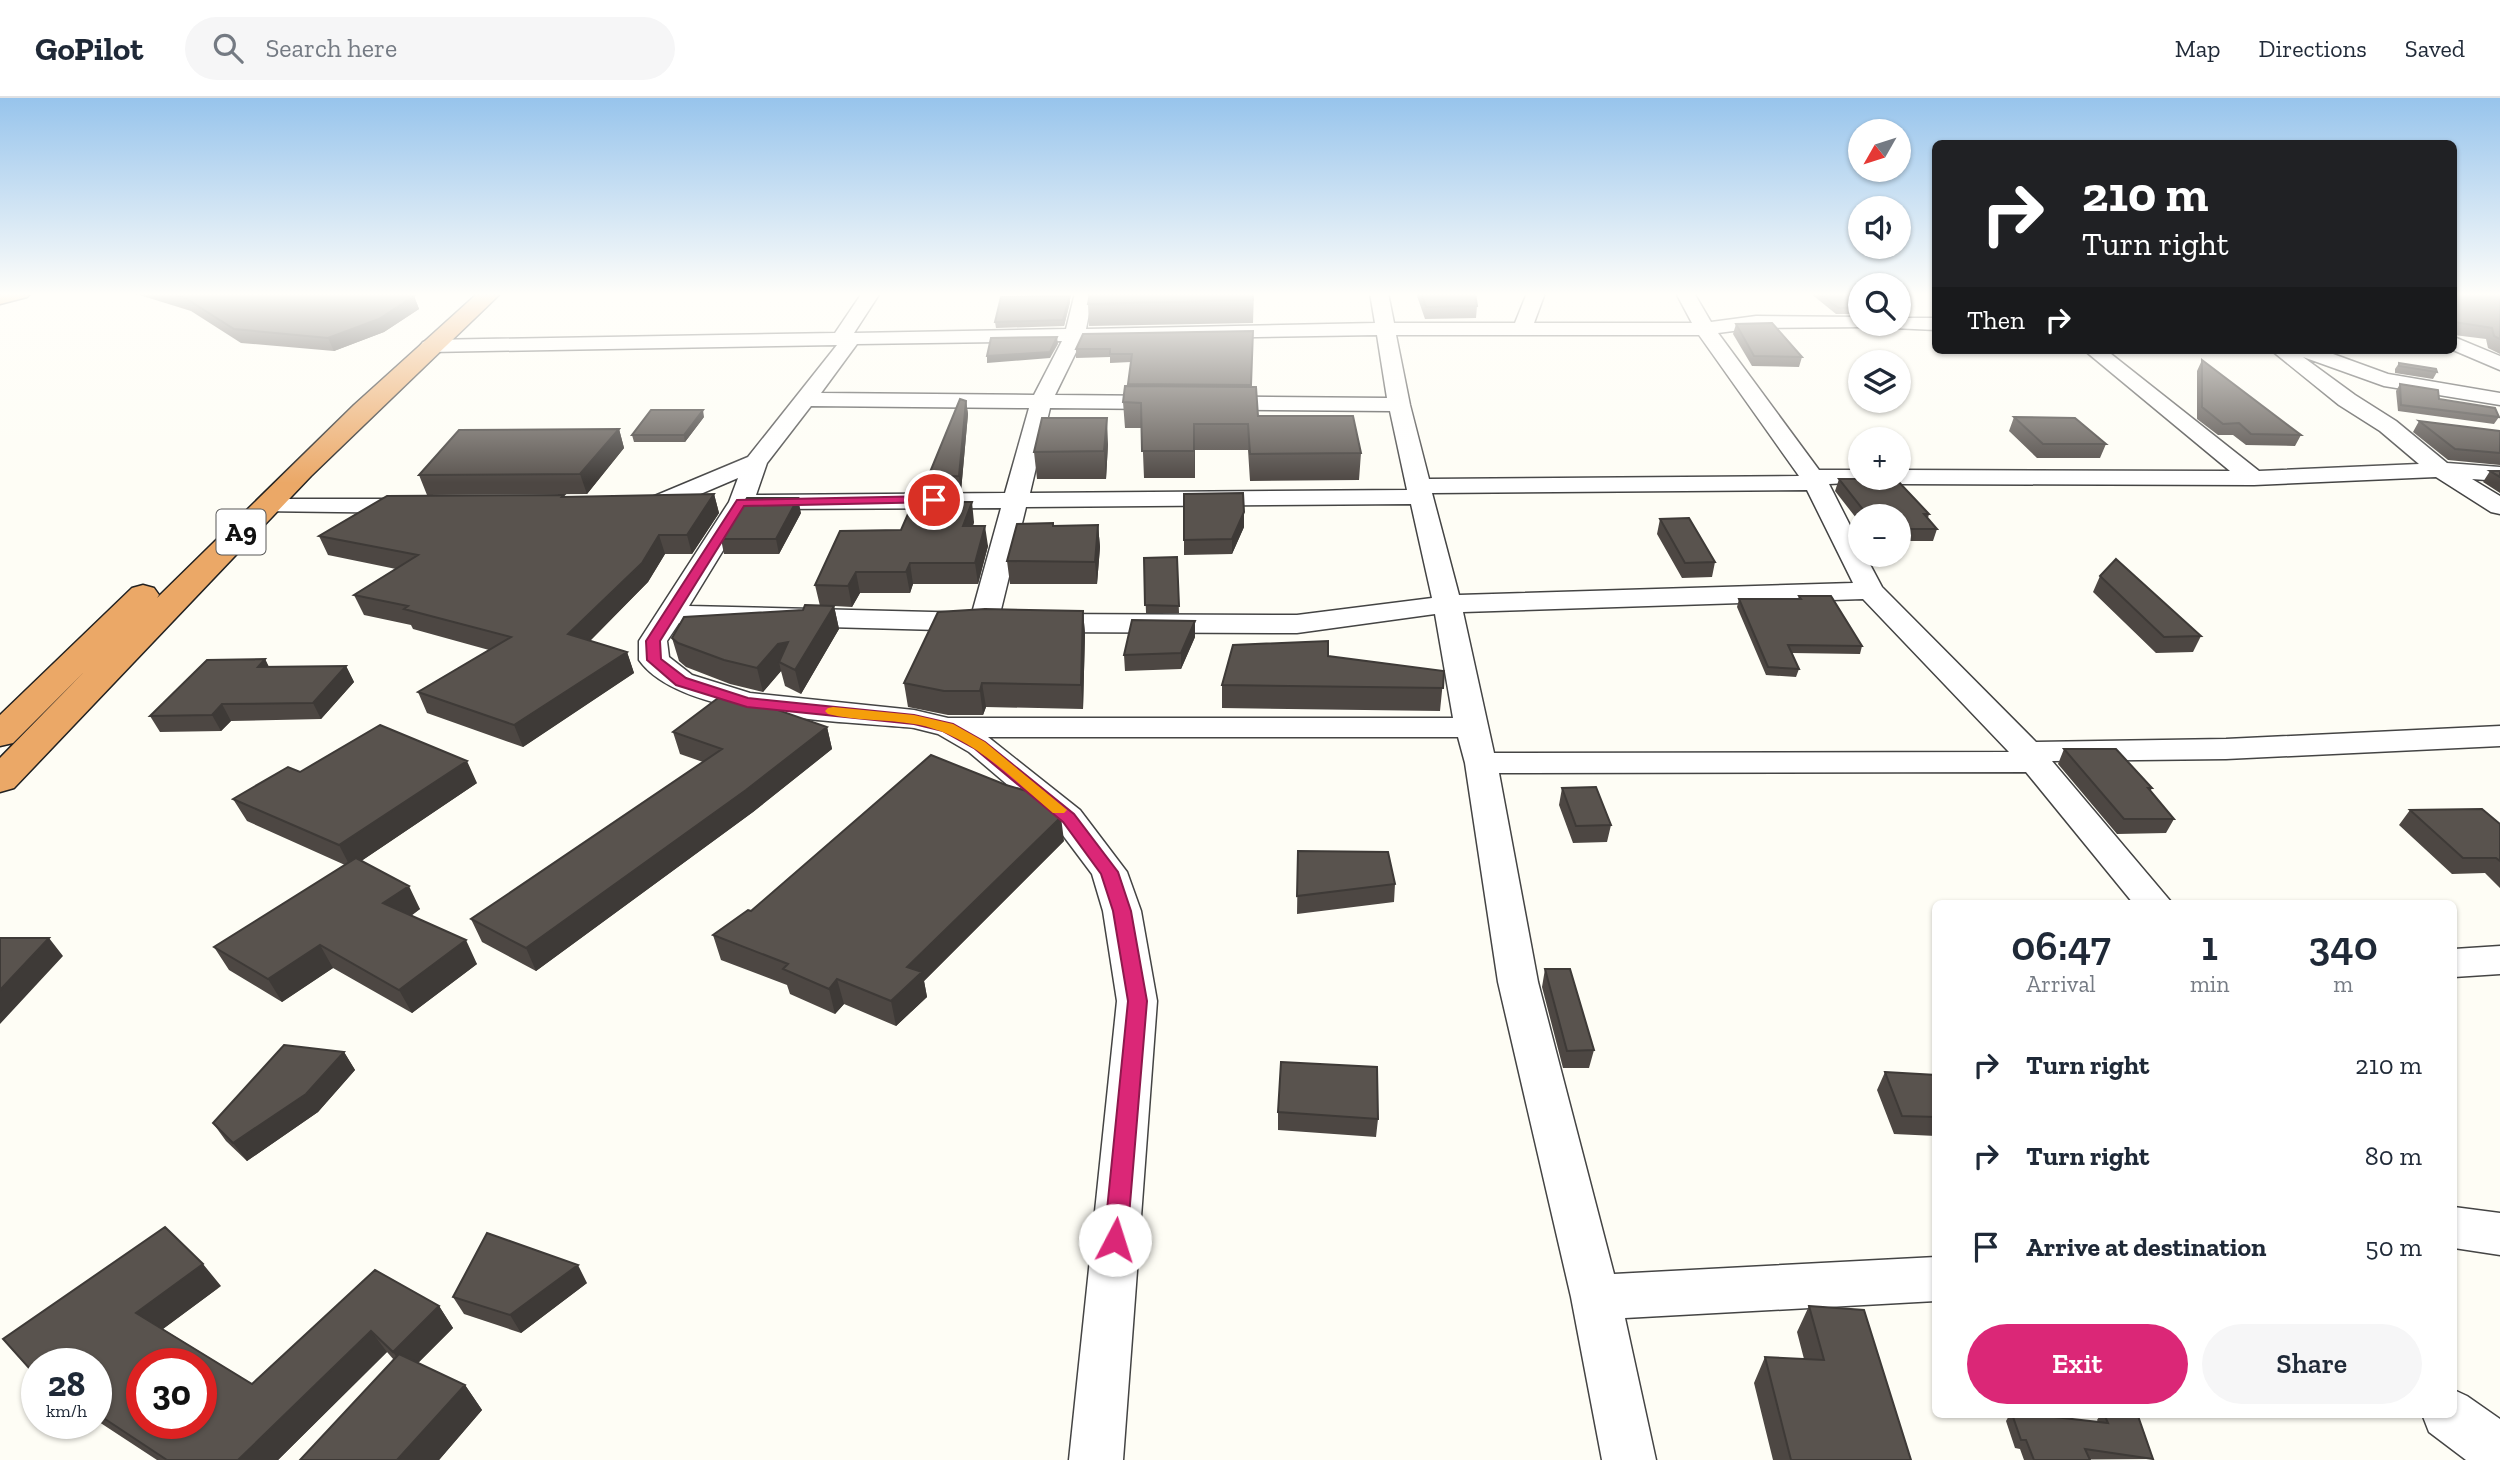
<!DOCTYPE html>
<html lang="en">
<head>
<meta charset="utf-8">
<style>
	body { margin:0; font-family:"Zilla Slab",serif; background:#f6f6f7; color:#1f2937; height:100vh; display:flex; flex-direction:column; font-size:26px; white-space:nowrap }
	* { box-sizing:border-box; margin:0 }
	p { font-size:23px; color:#747a83 }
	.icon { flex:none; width:38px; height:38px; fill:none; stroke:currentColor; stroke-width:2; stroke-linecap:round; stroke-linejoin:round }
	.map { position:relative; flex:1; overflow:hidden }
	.drawer { position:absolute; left:1932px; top:802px; width:525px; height:518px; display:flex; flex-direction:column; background:#fff; border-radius:10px; box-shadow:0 2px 5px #0004 }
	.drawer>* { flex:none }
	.top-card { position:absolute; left:1932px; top:42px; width:525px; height:214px; border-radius:10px; box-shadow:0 2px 5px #0004; background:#202124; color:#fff; overflow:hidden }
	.needle { width:46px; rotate:231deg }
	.controls { position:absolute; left:1848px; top:21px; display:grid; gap:14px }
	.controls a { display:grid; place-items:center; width:63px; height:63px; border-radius:50%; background:#fff; box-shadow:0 2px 5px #0004; font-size:35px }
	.speed { position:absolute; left:21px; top:1250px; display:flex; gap:14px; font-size:35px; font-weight:700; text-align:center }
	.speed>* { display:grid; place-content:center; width:91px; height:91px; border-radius:50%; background:#fff; box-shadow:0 2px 5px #0004; line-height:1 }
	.speed small { font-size:18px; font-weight:400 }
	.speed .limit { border:10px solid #d22; background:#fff; color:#111 }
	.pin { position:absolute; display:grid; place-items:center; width:60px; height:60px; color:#fff; margin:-30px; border:4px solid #fff; border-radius:50%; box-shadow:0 2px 7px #0007 }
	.me { position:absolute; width:77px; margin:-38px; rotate:5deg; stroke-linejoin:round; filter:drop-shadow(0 0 5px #0008) }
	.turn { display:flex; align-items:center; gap:24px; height:147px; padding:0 35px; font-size:32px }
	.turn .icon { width:91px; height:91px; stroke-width:2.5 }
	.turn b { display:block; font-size:49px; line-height:60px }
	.then { display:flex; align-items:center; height:66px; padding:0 35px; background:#0003; gap:14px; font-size:26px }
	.eta { display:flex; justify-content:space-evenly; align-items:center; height:119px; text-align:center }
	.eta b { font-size:42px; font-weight:600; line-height:49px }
	.button { display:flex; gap:14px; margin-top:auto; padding:14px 35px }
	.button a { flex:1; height:80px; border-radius:42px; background:#db2777; color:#fff; font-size:28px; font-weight:600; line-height:80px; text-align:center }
	.button a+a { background:#f6f6f7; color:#1f2937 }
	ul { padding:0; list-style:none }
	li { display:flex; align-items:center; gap:21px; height:91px; padding:0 35px }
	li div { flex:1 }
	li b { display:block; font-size:26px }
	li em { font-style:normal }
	header { display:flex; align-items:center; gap:42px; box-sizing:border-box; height:98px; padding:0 35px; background:#fff; border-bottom:2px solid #e0e1e3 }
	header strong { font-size:33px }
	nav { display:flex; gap:38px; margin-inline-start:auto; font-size:24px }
	.search { width:490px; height:63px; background:#f6f6f7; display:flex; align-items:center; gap:18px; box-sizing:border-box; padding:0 24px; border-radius:38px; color:#747a83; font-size:26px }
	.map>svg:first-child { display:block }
</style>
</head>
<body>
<header>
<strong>GoPilot</strong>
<div class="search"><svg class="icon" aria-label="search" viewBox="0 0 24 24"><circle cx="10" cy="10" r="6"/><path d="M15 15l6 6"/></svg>Search here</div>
<nav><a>Map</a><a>Directions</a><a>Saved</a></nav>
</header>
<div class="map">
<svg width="2500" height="1362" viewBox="0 0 2500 1362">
	<rect width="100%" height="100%" fill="#fefdf5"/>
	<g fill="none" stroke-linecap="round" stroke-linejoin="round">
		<g stroke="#444" stroke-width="3">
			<path id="minor" d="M862 195H880L854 235 1066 231 1075 195H1093L1086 231 1375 225 1370 195H1388L1394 225H1515L1527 195H1545L1534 225H1692L1676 195H1694L1711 224 1756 218 1860 219V226H1869L1867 229 1756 230 1718 235 1819 372H1860V380H1871L1868 384 1829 386 1860 447V457H1865L1882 489 2036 644 2226 641 2500 628V648L2226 661 2052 663 2172 805H2133L2026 674 1499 675 1538 884 1614 1176 1936 1159V1203L1625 1220 1656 1362H1602L1571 1199 1498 884 1465 665 1458 639H988L1080 712 1127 774 1141 813 1157 903 1123 1362H1069L1117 903 1103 813 1092 776 1056 728 969 654 938 636 914 630C846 623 680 621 639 562V543L729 404 738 380 663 412 654 414 645 412 642 407 645 402 748 359 837 247 430 254 423 252 420 248 423 244 430 242 835 235ZM1377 237 1387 300 1055 297 1082 242ZM1396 237H1699L1799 378 1429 381 1410 307ZM1062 243 1034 297 821 295 857 246ZM811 308 1029 310 1005 395 756 397 767 365ZM1050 310 1390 313 1407 392 1030 395ZM1807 392 1853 485 1459 497 1432 395ZM1411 406 1432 500 1297 517 1038 516 1028 519 1024 525 1028 531 1038 534 1297 535 1435 516 1453 620H948L914 612 750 595 692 577 669 559 667 543 679 525 977 533 994 530 998 524 1026 409ZM749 410 754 411 1001 410 972 515 689 508ZM1863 501 2009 654 1494 655 1463 514Z
				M1899 220H1936V232L1892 230 1889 226H1899Z
				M2454 239 2500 258V272L2453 252Z
				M2084 252H2106L2259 373 2419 366 2380 333 2339 307 2271 252H2322L2388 276 2500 295V307L2384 288 2303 259 2355 297 2396 323 2447 365 2500 369V383L2472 381 2500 398V416L2491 414 2436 379 2254 387 1899 386 1891 384 1888 380H1899V372L2230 373Z
				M267 401H417L426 403 429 408 426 413 417 415 258 413 255 408 258 403Z
				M2500 848V876L2454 879V851Z
				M2454 1109 2500 1115V1157L2454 1150Z
				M2454 1292 2467 1298 2500 1321V1362H2466L2429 1334 2422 1316H2454Z"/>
		</g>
		<g stroke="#222" stroke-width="3">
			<path id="highway" d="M0 195H31L27 199 0 206Z
				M478 195H501L311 378 14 690 0 694V660L84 574 13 645 0 648V617L132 490 143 487 154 490 159 497 157 500 354 307Z"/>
		</g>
		<use href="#minor" fill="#fff" fill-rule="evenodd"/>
		<use href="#highway" fill="#eba867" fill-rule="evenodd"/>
	</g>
	<path fill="#4d4743" d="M133 195H387L414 198 419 211 384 234 334 253 241 245 191 213Z
		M1090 195H1254L1253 225 1089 228 1088 206Z
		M1416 195H1475L1477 208 1476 220 1425 221Z
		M1810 195H1860V216H1836Z
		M2454 195H2500V256L2488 250 2486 241 2454 237Z
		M1070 204 1064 228 996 230 995 224Z
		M1736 226 1802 259 1799 269 1752 268 1733 236Z
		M1253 233 1251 289 1258 318 1361 355 1359 382 1250 383 1248 352H1195V380H1144L1142 330H1125L1123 304 1129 288 1131 264 1110 265V259L1076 260V251Z
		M2202 262 2301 337 2295 348 2246 347 2233 337H2218L2197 321V273Z
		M2399 265 2437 274 2433 281 2395 275V271Z
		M2400 286 2439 301 2499 319 2494 326 2398 313 2396 293Z
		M966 303 968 316 961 393H930L928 379Z
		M704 319 685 344H634L632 337Z
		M2014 319 2106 346 2100 360H2037L2009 333Z
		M2419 323 2500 333V367L2448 362 2413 334Z
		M619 331 624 350 587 396 427 397 419 377Z
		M1108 346 1106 381H1037L1034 354Z
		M2490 373H2500V395L2483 384Z
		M1839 381 1929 416 1928 420 1937 431 1933 443H1899V418H1860V425L1835 393Z
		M957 393 958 404 974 424 973 428 988 448 978 486H913L910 495H860L852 509 834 508 839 531 801 596 785 588 781 573 763 594 730 586 686 569 679 563 672 540 820 508 815 487 901 432Z
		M714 396 719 415 692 456H665L648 484 590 543 627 554 634 575 523 649 427 615 418 594 489 552 413 531 411 527 364 517 354 497 396 471 328 457 319 438 565 399Z
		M1244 414V429L1232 456 1184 457V442Z
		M801 415 779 456H724L721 441Z
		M1660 421 1715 464 1712 479 1682 480 1657 436Z
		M1098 427 1100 449 1097 486H1010L1007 463 1053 428Z
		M1177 459 1179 515H1146L1144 460Z
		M2100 478 2201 538 2193 554 2156 555 2093 494Z
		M1799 498 1862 548 1860 556 1792 555 1799 571 1796 579 1766 577 1737 509 1739 501H1798Z
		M1083 513 1085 536 1083 611 986 609 983 617H948L908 609 904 585Z
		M1195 523V539L1181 571 1125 573 1124 557Z
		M1328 558 1444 573 1440 613 1222 610V587Z
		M265 561 269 569 346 568 354 584 321 621 231 623 221 633 160 634 150 618Z
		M827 629 832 651 753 714 536 873 482 844 471 821 703 664 680 656 673 634Z
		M2064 651 2152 690 2150 694 2174 721 2166 735 2117 736 2058 666Z
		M300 674 477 685 361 763 420 811 411 818 477 866 412 915 333 870 282 904 229 872 214 849 345 767 247 723 233 701Z
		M1562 690 1611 727 1607 744 1573 745 1559 707Z
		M2410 712 2500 726V790L2485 775 2452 776 2399 727Z
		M1064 743 924 883 927 899 896 928 844 906 835 916 790 896 787 887 721 862 713 837 751 813Z
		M1298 753 1395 786 1394 804 1297 816Z
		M1545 871 1594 952 1589 970H1563L1542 889Z
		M344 954 355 972 318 1014 247 1063 226 1043 213 1025Z
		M1885 974 1936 977V1038L1894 1036 1877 992Z
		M1278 1014 1378 1021 1376 1039 1278 1032Z
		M375 1172 439 1208 453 1230 418 1265 465 1287 482 1312 439 1362H300L394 1262 387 1254 278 1362H157L96 1322V1265L221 1188 163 1231 252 1286Z
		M587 1185 521 1235 464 1216 453 1199Z
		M1809 1208 1911 1362H1773L1754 1285 1765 1259 1804 1261 1797 1234Z
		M2010 1316H2027L2098 1324 2097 1322 2101 1316H2124L2153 1361 2024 1362 2020 1351 2015 1350 2006 1323Z"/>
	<path fill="#3e3a37" d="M414 198 419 211 384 234 334 253 328 240Z
		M1070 198V204L1064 228 1063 222Z
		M1057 239 1058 246 1050 260 987 265V258Z
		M966 303 968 316 961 393 959 378Z
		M703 312 704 319 685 344 684 337Z
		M1107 320 1108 346 1106 381 1104 353Z
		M1194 326 1195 352V380L1194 353Z
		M619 331 624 350 587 396 580 376Z
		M714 396 719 415 692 456 687 437Z
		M798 400 801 415 779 456 776 441Z
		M972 404 974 424 966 449 963 428Z
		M1244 414V429L1232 456V441Z
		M1098 427 1100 449 1097 486 1095 464Z
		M985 428 988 448 978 486 975 465Z
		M659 437 665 456 648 484 576 557 568 536Z
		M910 465 913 486 910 495 906 474Z
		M856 474 860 495 852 509 848 488Z
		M834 508 839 531 801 596 795 572Z
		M1083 513 1085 536 1083 611 1081 587Z
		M1195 523V539L1181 571V555Z
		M788 544 779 564 781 573 763 594 757 570 778 546Z
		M627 554 634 575 523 649 514 627Z
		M265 561 273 578 258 569Z
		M346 568 354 584 321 621 313 605Z
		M982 585 986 609 983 617 980 593Z
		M222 606 231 623 221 633 212 617Z
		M827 629 832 651 753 714 536 873 526 850Z
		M467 663 477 685 351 770 339 747Z
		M1061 719 1064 743 924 883 927 899 896 928 891 903 907 869Z
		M409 788 420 811 396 828 383 805Z
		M49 840 63 858 0 926V892Z
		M466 842 477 866 412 915 399 892Z
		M320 847 333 870 282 904 268 881Z
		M837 881 844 906 835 916 829 891Z
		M344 954 355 972 318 1014 247 1063 233 1045Z
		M203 1166 221 1188 156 1236 136 1215Z
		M578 1167 587 1185 521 1235 510 1217Z
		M439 1208 453 1230 408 1275 393 1254Z
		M371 1233 387 1254 278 1362H238Z
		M465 1287 482 1312 439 1362H397Z"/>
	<path fill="#59534e" stroke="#3e3a37" stroke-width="2" fill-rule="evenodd" d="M168 195H387L414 198 379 221 328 240 234 231 185 200Z
		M1090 195H1253V202L1088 206Z
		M1421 195H1475L1477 208 1426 209Z
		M1819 195H1860V210H1838Z
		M2454 195H2500V241L2494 238 2492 230 2454 224Z
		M1070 198 1063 222 995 224 1001 199Z
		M1772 225 1802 259 1754 258 1736 226Z
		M1253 233 1251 287 1128 286 1132 256H1110V251H1076L1083 236Z
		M1057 239 1050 254 987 258 991 240Z
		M2202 262 2301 337 2251 336 2239 325 2223 326 2202 309Z
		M2399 265 2436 271 2437 274 2399 268Z
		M2400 286 2438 292 2439 301 2495 310 2499 319 2401 307Z
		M1125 288 1256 289 1258 318H1353L1361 355 1250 356 1248 326H1194V353H1142L1141 305 1123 304Z
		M960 301 966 303 959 378 928 379Z
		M651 312H703L684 337H632Z
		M2014 319 2075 320 2106 346H2043Z
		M1042 320H1107L1104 353 1034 354Z
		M2419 323 2500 333V355L2455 351Z
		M619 331 580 376 419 377 459 332Z
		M2490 373H2500V379Z
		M1839 381H1896L1929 416H1924L1937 431H1899V418H1868Z
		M918 393H957L956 404H972L963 428H985L975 465H910L906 474H856L848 488 815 487 840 433 901 432Z
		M1243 395 1244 414 1232 441 1184 442V396Z
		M714 396 687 437H659L642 465 568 536 627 554 514 627 418 594 511 539 404 511 408 508 354 497 418 457 319 438 387 398 564 397 562 399Z
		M747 400H798L776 441H721Z
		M1689 420 1715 464 1685 465 1660 421Z
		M1053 425V428L1098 427 1095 464 1007 463 1017 426Z
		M1177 459 1179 508 1145 507 1144 460Z
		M2116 461 2201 538 2164 539 2100 478Z
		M1799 498H1831L1862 548 1788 547 1799 571 1768 569 1739 501H1801Z
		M805 507 834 508 795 572 779 564 788 544 778 546 757 570 724 562 678 545 672 540 684 519 803 512Z
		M985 511 1083 513 1081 587 982 585 980 593H944L904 585 938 514Z
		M1132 522 1195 523 1181 555 1124 557Z
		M1328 543V558L1444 573 1443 590 1222 587 1233 547Z
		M265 561 258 569 346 568 313 605 222 606 212 617 150 618 207 562Z
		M726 594 827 629 746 692 526 850 471 821 722 651 673 634Z
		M380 627 467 663 339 747 233 701 288 669 300 674Z
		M2064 651H2116L2152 690H2148L2174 721H2124Z
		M931 657 1006 687 1041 697 1061 719 907 869 922 874 891 903 837 881 829 891 783 871 788 866 713 837 748 812 751 813Z
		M1596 689 1611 727 1576 728 1562 690Z
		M2482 711 2500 726V763L2496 760H2463L2410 712Z
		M1298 753 1388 754 1395 786 1297 798Z
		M356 760 409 788 383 805 466 842 399 892 320 847 268 881 214 849Z
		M0 840H49L0 892Z
		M1545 871H1570L1594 952 1567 953Z
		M284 947 344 954 306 996 233 1045 213 1025Z
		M1281 964 1377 969 1378 1021 1278 1014Z
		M1885 974 1936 977V1019L1902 1018Z
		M165 1129 203 1166 136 1215 252 1286 375 1172 439 1208 393 1254 371 1233 238 1362H167L96 1315V1265H37V1279L3 1241ZM142 1265H201V1325H142Z
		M487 1135 578 1167 510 1217 453 1199Z
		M1809 1208 1864 1212 1911 1362H1791L1765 1259 1824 1262Z
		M399 1256 465 1287 397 1362H300Z
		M2012 1316H2027L2108 1325 2104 1316H2124L2138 1318 2153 1361 2085 1351 2090 1362H2034L2026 1342H2021Z"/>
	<linearGradient id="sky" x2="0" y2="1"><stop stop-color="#97c4ec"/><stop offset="0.51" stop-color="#fffefa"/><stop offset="1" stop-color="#fffefa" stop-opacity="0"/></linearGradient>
	<rect width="2500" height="385" fill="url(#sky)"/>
	<path fill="#db2777" stroke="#8e194d" stroke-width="2" d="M934 398 938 399V404L744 408 660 543 661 561 686 580 748 600 914 617 953 626 985 644 1074 716 1118 774 1131 813 1147 903 1127 1142 1123 1149 1115 1152 1107 1149 1104 1142 1128 903 1113 813 1101 776 1063 724 974 650 943 633 914 626 747 609 676 587 647 562 646 543 737 402Z"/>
	<path fill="#f59e0b" d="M833 609 914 617 953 626 985 644 1067 712 1064 715H1053C1011 680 970 635 914 626 885 621 855 623 828 616L825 613 828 610Z"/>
	<g text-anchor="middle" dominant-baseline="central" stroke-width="7" stroke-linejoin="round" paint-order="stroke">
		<rect fill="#fff" stroke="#585858" stroke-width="2" x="216.5" y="411.5" width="49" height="45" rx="5"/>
		<g font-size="26" font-weight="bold" fill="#111">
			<text x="241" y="434">A9</text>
		</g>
	</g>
</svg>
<div class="controls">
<a><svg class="needle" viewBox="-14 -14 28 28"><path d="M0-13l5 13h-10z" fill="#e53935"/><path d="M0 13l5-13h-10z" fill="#747a83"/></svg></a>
<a><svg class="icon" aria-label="sound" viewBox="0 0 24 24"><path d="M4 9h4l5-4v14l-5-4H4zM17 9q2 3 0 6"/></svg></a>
<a><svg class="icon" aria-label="search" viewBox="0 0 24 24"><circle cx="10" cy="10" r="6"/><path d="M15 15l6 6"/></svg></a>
<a><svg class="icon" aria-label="layers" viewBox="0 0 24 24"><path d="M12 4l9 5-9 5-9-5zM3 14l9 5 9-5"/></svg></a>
<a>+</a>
<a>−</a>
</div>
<div class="speed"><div>28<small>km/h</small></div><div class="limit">30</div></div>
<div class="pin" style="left:934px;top:402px;background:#d93025"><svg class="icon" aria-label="arrive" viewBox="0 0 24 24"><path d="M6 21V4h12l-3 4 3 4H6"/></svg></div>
<svg class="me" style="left:1115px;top:1142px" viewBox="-20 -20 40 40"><circle r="19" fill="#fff"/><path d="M0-13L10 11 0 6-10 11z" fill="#db2777"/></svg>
<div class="top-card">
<div class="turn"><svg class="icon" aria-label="right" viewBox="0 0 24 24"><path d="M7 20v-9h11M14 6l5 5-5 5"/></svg><div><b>210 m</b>Turn right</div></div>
<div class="then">Then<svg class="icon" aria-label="right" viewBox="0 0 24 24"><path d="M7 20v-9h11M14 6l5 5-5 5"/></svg></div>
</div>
<section class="drawer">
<div class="eta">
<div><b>06:47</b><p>Arrival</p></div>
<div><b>1</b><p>min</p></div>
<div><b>340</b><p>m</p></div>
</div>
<ul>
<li><svg class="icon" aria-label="right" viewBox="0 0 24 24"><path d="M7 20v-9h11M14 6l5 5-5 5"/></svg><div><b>Turn right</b></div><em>210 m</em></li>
<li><svg class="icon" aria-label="right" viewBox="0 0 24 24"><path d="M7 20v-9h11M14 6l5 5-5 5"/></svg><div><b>Turn right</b></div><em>80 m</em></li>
<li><svg class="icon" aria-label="arrive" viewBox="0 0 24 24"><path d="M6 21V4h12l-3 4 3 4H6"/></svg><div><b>Arrive at destination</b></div><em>50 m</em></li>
</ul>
<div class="button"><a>Exit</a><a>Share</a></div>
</section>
</div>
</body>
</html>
